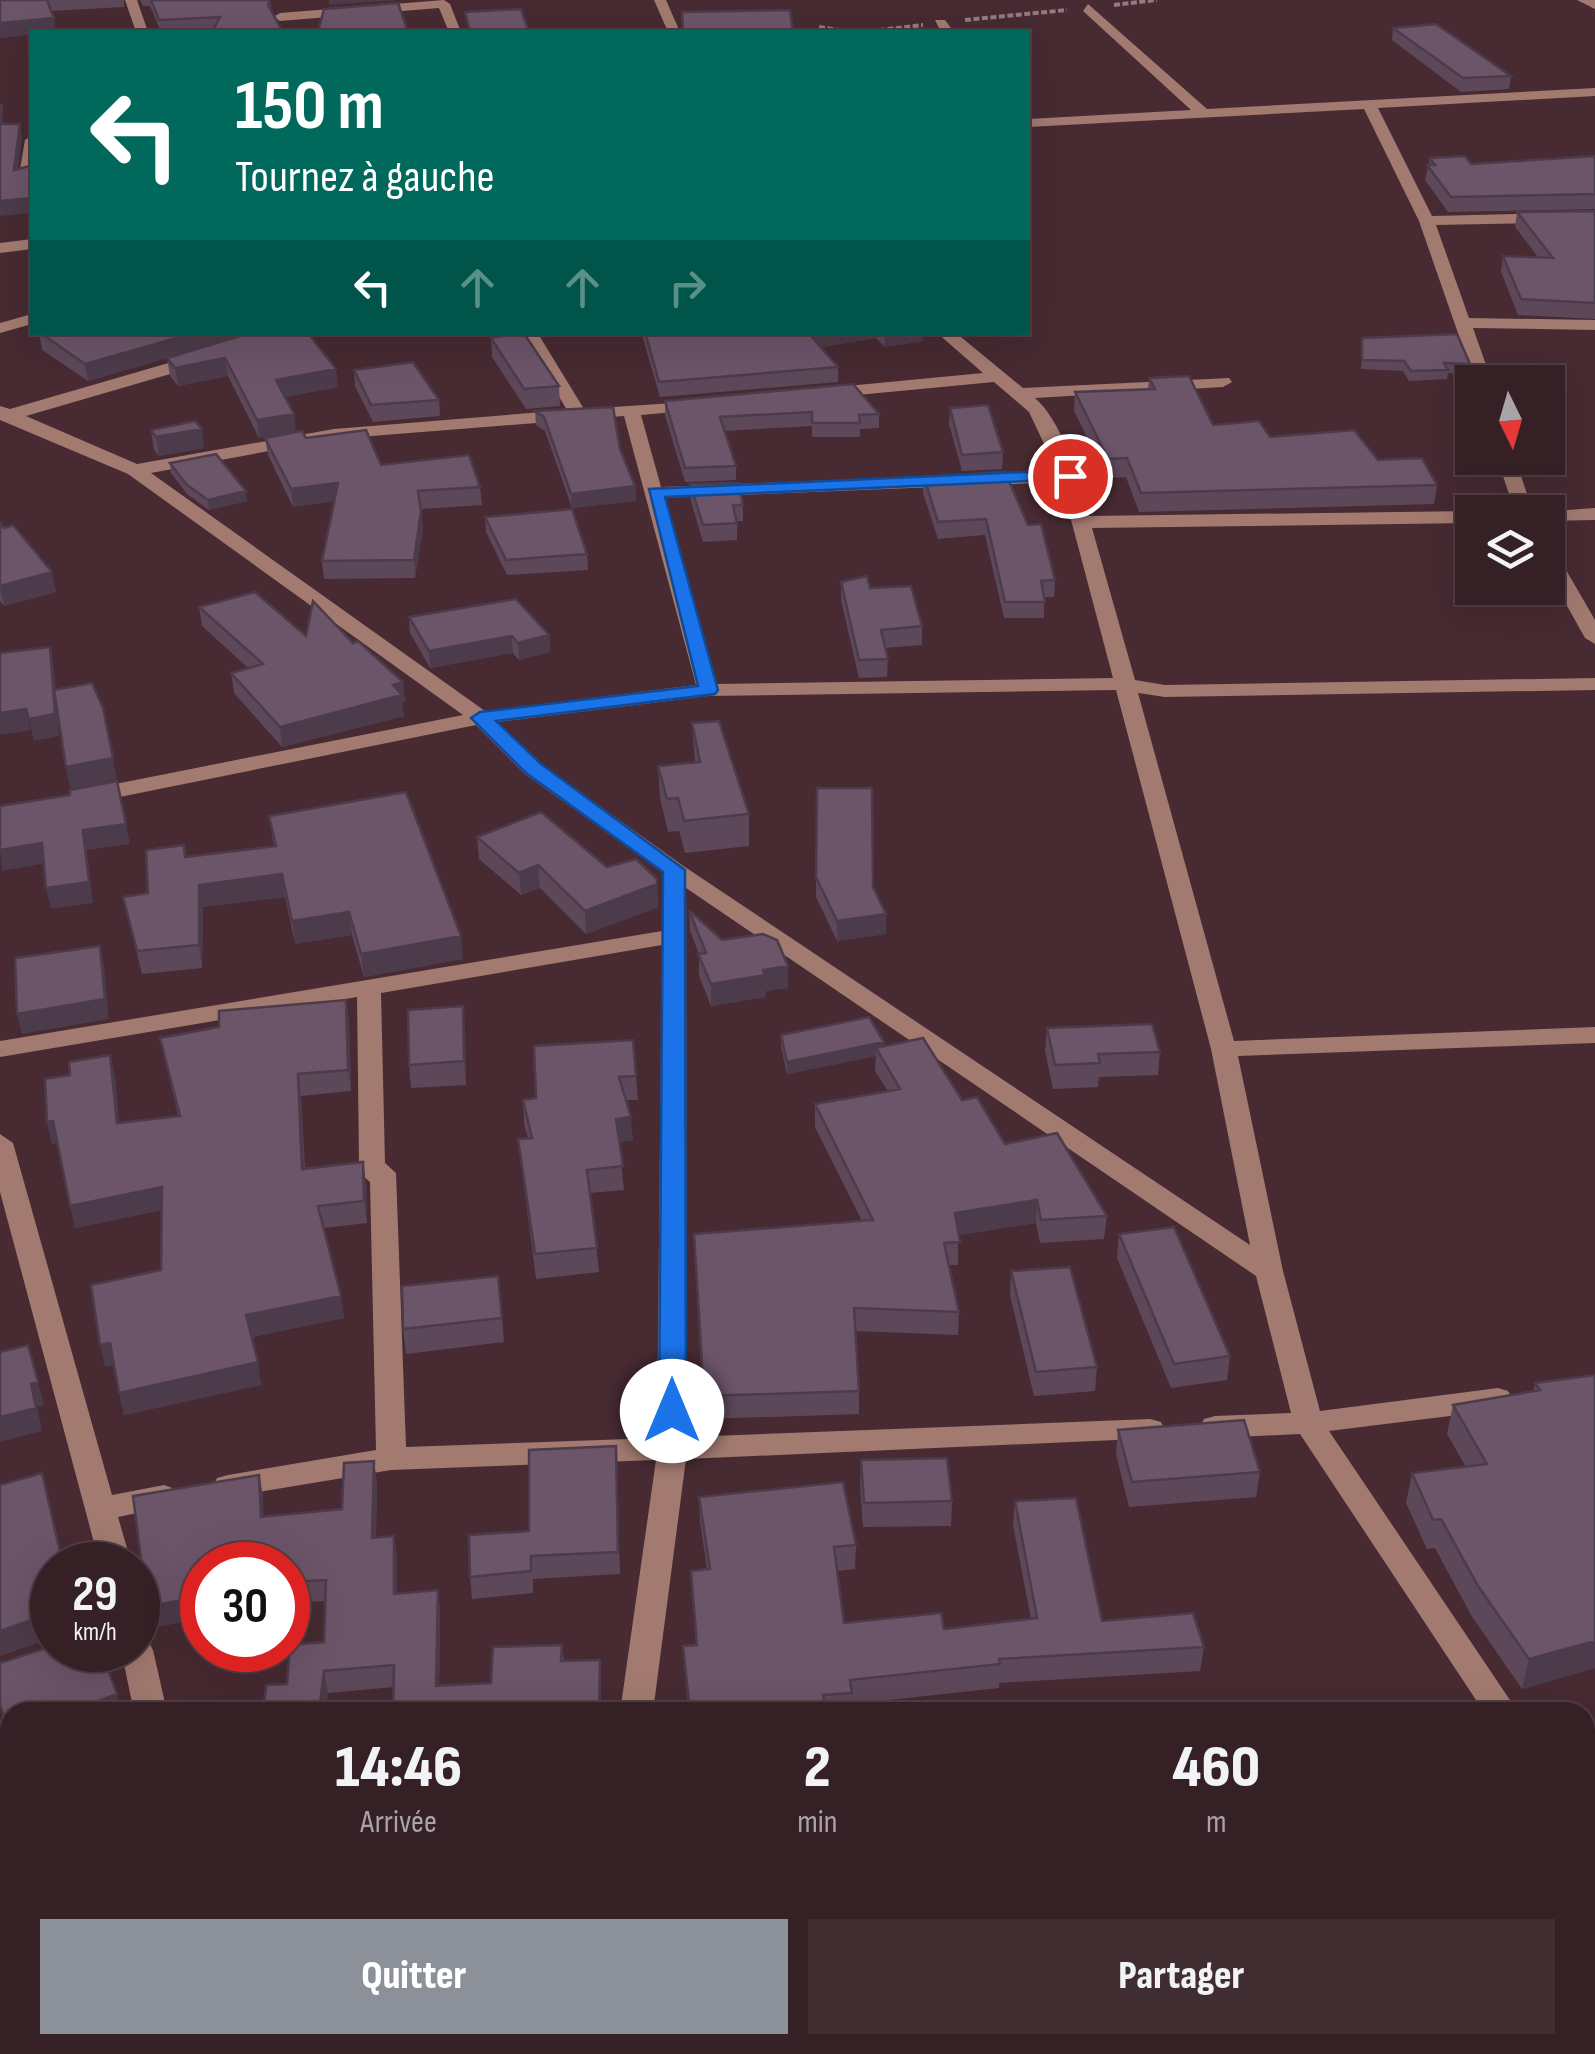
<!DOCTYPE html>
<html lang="fr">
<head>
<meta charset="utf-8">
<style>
	body { margin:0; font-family:"Sofia Sans Condensed",sans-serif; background:#402d32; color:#f1f3f6; height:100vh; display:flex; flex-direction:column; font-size:38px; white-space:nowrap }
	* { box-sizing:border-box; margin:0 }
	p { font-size:32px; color:#aaa3a7 }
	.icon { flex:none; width:55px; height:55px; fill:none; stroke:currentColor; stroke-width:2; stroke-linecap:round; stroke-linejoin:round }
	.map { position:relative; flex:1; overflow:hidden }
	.side { position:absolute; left:0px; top:1702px; width:1595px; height:352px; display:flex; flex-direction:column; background:#352026; border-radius:30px 30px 0 0; box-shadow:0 10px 40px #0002,0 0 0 2px #4f3e43 }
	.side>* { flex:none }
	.guide { position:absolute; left:30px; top:30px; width:1000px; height:305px; border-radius:0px; box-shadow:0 10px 40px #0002,0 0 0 2px #4f3e43; background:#00695c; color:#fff; overflow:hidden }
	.needle { width:65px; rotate:175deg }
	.buttons { position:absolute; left:1455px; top:365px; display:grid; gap:20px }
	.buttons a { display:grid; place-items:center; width:110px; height:110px; border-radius:0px; background:#352026; box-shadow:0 10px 40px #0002,0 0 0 2px #4f3e43; font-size:50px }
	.speed { position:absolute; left:30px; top:1542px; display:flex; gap:20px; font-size:50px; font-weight:700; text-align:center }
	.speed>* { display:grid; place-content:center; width:130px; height:130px; border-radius:50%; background:#352026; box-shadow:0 10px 40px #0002,0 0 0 2px #4f3e43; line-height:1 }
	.speed small { font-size:25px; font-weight:400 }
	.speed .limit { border:15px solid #d22; background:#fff; color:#111 }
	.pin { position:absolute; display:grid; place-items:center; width:85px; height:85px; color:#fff; margin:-42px; border:5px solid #fff; border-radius:50%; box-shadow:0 2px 10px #0007 }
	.me { position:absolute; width:110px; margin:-55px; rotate:0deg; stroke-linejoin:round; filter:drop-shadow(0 0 8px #0008) }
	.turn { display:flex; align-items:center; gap:35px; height:210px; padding:0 40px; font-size:45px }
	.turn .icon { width:130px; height:130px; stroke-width:2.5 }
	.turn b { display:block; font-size:70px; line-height:85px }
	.lanes { display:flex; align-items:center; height:95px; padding:0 40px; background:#0003; justify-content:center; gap:50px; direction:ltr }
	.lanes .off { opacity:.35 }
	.eta { display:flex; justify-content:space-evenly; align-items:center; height:170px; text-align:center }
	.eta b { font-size:60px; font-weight:800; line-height:70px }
	.cta { display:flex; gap:20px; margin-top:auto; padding:20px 40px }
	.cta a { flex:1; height:115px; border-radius:0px; background:#8c9099; color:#fff; font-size:40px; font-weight:800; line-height:115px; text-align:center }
	.cta a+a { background:#402d32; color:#f1f3f6 }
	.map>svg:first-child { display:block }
</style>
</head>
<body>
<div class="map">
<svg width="1595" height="2054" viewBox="0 0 1595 2054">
	<rect width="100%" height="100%" fill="#472a32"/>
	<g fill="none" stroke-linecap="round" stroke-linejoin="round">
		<path stroke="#927a80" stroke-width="4" stroke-dasharray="6 2.5" stroke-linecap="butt" d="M1114 5 1157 0
			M965 20 1067 10
			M819 27 852 32
			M862 32 923 25"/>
		<path fill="#a27a70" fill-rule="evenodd" d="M125 0H137L148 32H136Z
			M444 0 450 4 461 32H449L439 8 280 21 273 17 280 13Z
			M654 0H666L680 32H668Z
			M1577 0H1595V9Z
			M1088 4 1207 109 1595 88V96L1378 108 1432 216 1595 212V222L1436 225 1469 318 1595 320V330L1473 328 1492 382H1475L1419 221 1364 109 1028 127V119L1191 110 1083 11Z
			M935 20H945L954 32H941Z
			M32 136 30 178 18 181 25 140Z
			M32 239V249L0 253V243Z
			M32 314V324L0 333V323Z
			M520 332H537L584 409 703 401 706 405 697 410 641 415 661 487 1057 471 1029 412 994 382 826 398 817 393 826 388 983 373 936 332H955L1023 388 1229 378 1232 382 1223 387 1035 398C1062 421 1080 482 1089 516L1472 511 1477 512H1472V523L1092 528 1135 680 1165 685 1595 678V690L1165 697 1138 693 1234 1041 1595 1027V1043L1238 1056 1283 1271 1320 1411 1498 1388 1508 1391 1513 1399 1508 1407 1498 1410 1329 1431 1518 1712H1484L1300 1434 1215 1438 1204 1435 1200 1427 1204 1419 1215 1416 1291 1413 1256 1276 686 888 687 1437 1150 1419 1161 1422 1165 1430 1161 1438 686 1459 653 1712H620L656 1460 391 1470 228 1497 217 1494 213 1486 217 1478 228 1475 376 1450 370 1182 361 1174 359 1163 357 997 0 1057V1041L662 931V872L525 774 476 725 85 804 77 802 74 797 77 792 85 790 463 715 128 474 0 420V406L10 409 196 355H208V363L26 416 137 464 334 429 567 410ZM624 416 696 685 485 711 151 473 334 439ZM1061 482 1113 678 717 684 664 498ZM1116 690 1211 1049 1250 1245 682 865 541 764 498 722 708 696ZM662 945 657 1438 406 1447 396 1173 385 1163 381 993Z
			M1497 458H1515L1533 512H1515Z
			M1595 508V520L1548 521V512H1540Z
			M1548 550 1558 556 1595 620V644L1585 638 1548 572Z
			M0 1134 13 1143 112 1495 164 1485 175 1489 179 1497 175 1505 118 1517 132 1565H100L0 1192Z
			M138 1637 148 1641 153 1650 167 1712H134L121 1650H138Z
			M1585 1822 1595 1826V1867L1585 1863Z
			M200 2045H238L239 2054H201Z
			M584 2045H622V2054H584Z"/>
	</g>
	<path fill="#5d485a" d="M0 0H124V7L51 11 56 32H32V34L0 38Z
		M140 0H270L271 11 213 31 161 32 150 6H143Z
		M1393 28 1511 76 1509 89 1461 92 1392 40Z
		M1595 156V209L1448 212 1425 180 1430 158 1471 164Z
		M1595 211V319L1518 315 1501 272 1503 256 1538 257 1515 227 1517 212Z
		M39 332H307L338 387 285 397 259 438 228 376 178 386 170 376 167 358 88 381 42 350Z
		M641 332H923V341L885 347 876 338 821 347 838 367V382L660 397Z
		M491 338 559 386 560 406 526 409 492 357Z
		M1362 338 1470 364 1468 374 1448 373 1447 379 1409 381 1403 371 1361 369Z
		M354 370 439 400 440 416 373 422 355 386Z
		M1149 378 1213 425 1378 460 1437 485 1434 504 1139 512 1126 477 1107 478 1074 411 1075 392 1148 389Z
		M665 401 879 414V428L860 429V437H812V426L725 431 736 466V480L685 482 665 415Z
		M950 408 1003 452 1002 469 962 471 949 424Z
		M535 411 620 449 635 486 636 501 572 508 545 431 536 425Z
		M151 430 204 448 159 456 154 450Z
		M265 438H306L381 465 480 487 482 505 421 509 423 529 415 578 324 579 322 561 334 501 293 507 268 455Z
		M170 463 247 501 209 510 187 494 171 473Z
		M924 477 1028 525 1055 580 1054 597H1044V618H1004L985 535 938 539 923 493Z
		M690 484 743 505V521H737V540L703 542 691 501Z
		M485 517 587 554 588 570 507 575 486 532Z
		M0 523 56 592 4 606 0 601Z
		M841 582 870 588 922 626V645L885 648 888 659 887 677 859 678 841 600Z
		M199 607 306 636 353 643 403 682 405 702 402 703 404 716 282 747 234 693 231 673 248 668 202 626Z
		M409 617 549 635 550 652 519 660 513 653 430 668 410 633Z
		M692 723 749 814V846L685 853 679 831 668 832 660 798 658 766 695 763Z
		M817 788 873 887 886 934 837 941 816 897Z
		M269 816 463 959 364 977 352 935 295 944 285 897 203 907 202 968 142 974 123 897 148 893 186 857 274 847Z
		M477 837 657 879 658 907 586 934 540 888 521 895 479 859Z
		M689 910 722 940 788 966V988L766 991V997L711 1006 699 976V954L690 931Z
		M346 1000 349 1021 351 1091 301 1096 305 1169 363 1162 366 1184 367 1223 324 1228 344 1318 252 1337 261 1385 124 1415 114 1365 105 1367 161 1270 162 1210 75 1228 58 1143 52 1144 47 1122 115 1077 119 1123 178 1116 160 1038Z
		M1047 1028 1160 1052 1158 1075 1099 1077 1098 1087 1053 1089 1045 1051Z
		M465 1030 466 1085 411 1088 409 1065Z
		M781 1035 884 1042V1046L962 1100 1005 1144 1107 1216 1104 1239 1040 1243 1036 1223 958 1235V1265H949L959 1312 958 1335 855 1331 859 1391V1414L704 1419 695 1257 862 1221 815 1127V1104L888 1091 875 1071 876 1056 787 1074 781 1047Z
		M633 1040 638 1100H626L633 1140 619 1142 624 1190 590 1193 599 1272 536 1279 518 1139 528 1138 524 1124 523 1100 536 1098Z
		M1119 1234 1230 1356 1227 1380 1171 1388 1117 1258Z
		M1011 1271 1097 1367 1095 1391 1034 1396 1010 1295Z
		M502 1318 504 1342 406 1354 403 1329Z
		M1595 1375V1668L1522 1689 1471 1615 1435 1548 1427 1549 1406 1503 1412 1473 1466 1467 1447 1434 1453 1405 1533 1392 1535 1383Z
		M1118 1430 1260 1472 1256 1497 1129 1507 1116 1454Z
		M861 1460 952 1501 951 1526 863 1527 860 1485Z
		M617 1468 620 1574 533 1579V1593L472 1599 470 1577 529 1531Z
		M259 1475 263 1496V1517L342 1509 377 1482 376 1537 394 1536 397 1557V1593L438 1590 440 1611 439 1685 491 1683 562 1645 564 1661 601 1681V1712H393L394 1687 328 1693 325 1712H263L324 1642 325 1601 288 1603V1565H202V1618L152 1628Z
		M699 1497 856 1545 855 1569 837 1571 844 1623 944 1629 1031 1619 1013 1525 1015 1501 1102 1621 1204 1647 1200 1671 999 1683V1688L852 1704 851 1712H688L683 1646 696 1645 691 1571 707 1569 700 1521Z
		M52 1565V1641L51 1638 0 1656Z
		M10 1753V1991L0 1992V1755Z
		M421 2045H516L476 2047Z"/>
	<path fill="#4c3b4a" d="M329 0H397L329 5Z
		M54 18 56 32H32V34L0 38V23Z
		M20 124 22 138 16 184 14 170Z
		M32 198V213L0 216V201Z
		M198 332H259L88 381 85 364Z
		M823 332H876V338L810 349V335Z
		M923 332V341L885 347V333Z
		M225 358 228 376 178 386 175 368Z
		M336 369 338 387 279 398 276 380Z
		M294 414 296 432 259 438 257 420Z
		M202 429 204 448 159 456 156 437Z
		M338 483 340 500 293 507 291 489Z
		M635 486 636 501 572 508 571 494Z
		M246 491 247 501 209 510 208 500Z
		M421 511 423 529 415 578 414 560Z
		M52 572 56 592 4 606 0 586Z
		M549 635 550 652 519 660 518 643Z
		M512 636 513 653 430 668 429 651Z
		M50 647 54 668 59 736 34 741 29 719Z
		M403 682 405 702 402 703 404 716 282 747 280 727Z
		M26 709 31 730 0 735V713Z
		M113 758 117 780 70 789 66 767Z
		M126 824 130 844 87 850 93 903 51 909 46 888 83 830Z
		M42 843 47 863 2 871 0 850Z
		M538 865 540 888 521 895 519 873Z
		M282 874 285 897 203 907 202 968 199 945V885Z
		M657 884 658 907 586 934 585 911Z
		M349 912 352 935 295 944 292 921Z
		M886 914V934L837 941V921Z
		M461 936 463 959 364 977 361 954Z
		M100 946 104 966 109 1019 22 1034 17 1014Z
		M788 966V988L766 991V997L711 1006V984L763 970Z
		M346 1000 349 1021 351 1091 348 1070Z
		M463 1006 465 1030 466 1085 464 1061Z
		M884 1042 883 1054 876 1048V1056L787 1074V1062Z
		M110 1055 115 1077 121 1145 117 1123Z
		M298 1074 301 1096 305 1191 302 1169Z
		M631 1117 633 1140 617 1143 616 1119Z
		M53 1121 58 1143 52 1144 47 1122Z
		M363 1162 366 1184 367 1223 364 1201Z
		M162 1187 166 1209 75 1228 70 1206Z
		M1037 1200 1036 1223 954 1236 955 1213Z
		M341 1296 344 1318 250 1337 246 1315Z
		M110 1343 115 1365 105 1367 100 1345Z
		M258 1362 261 1385 124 1415 119 1393Z
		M38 1382 44 1405 37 1407 42 1431 0 1442V1417L31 1384Z
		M374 1461 377 1482 375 1559 372 1538Z
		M259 1475 263 1496 264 1538 261 1517Z
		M394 1536 397 1557V1615L394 1594Z
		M438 1590 440 1611 439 1707 436 1686Z
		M202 1596V1618L152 1628 147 1607Z
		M45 1615 51 1638 0 1656V1631Z
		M1595 1641V1668L1522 1689 1529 1659Z
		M600 1660 601 1712H599Z
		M324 1671 328 1693 325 1712H319Z
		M117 1694 121 1712H85V1706Z"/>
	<path fill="#6c5469" stroke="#4c3b4a" stroke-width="2.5" d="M0 0H47L54 18 0 23Z
		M151 0H270L268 5 283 32H212L220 17 159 20Z
		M398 3 408 32H318L324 9Z
		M521 9 529 32H470L465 12Z
		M790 10 793 32H683L682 12Z
		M1436 24 1511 76 1463 78 1393 28Z
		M0 105H2L1 124H20L14 170 30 166 32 134V198L0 201Z
		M1465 156 1471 164 1595 156V194L1451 197 1427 165H1435L1430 158Z
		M1595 211V303L1521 299 1503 256 1553 258 1517 212Z
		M39 332H198L85 364Z
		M253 332H307L336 369 276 380 294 414 257 420 225 358 175 368 167 358Z
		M523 332 559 386 524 389 491 338Z
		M645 332H823L810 335 838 367 659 382Z
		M1457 334 1470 364 1444 363 1448 370 1411 371 1404 361 1362 360V338Z
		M413 362 439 400 371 405 354 370Z
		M1189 376 1213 425 1259 421 1270 437 1354 430 1378 460 1422 458 1437 485 1141 493 1127 458 1108 459 1075 392 1155 389 1149 378Z
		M853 384 879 414 859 415 860 423H812V412L720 417 736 466 685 468 665 401Z
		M988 405 1003 452 962 455 950 408Z
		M613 407 620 449 635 486 571 494 544 417 535 411Z
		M195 421 202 429 156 437 151 430Z
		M366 430 381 465 469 455 480 487 418 491 421 511 414 560 322 561 338 483 291 489 265 438 302 431 306 438Z
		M216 454 246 491 208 500 186 484 170 463Z
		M1005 472 1028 525 1041 524 1055 580 1041 581 1045 602H1005L986 519 938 522 924 477Z
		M739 483 743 505H733L737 523 703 525 690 484Z
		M572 509 587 554 506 560 485 517Z
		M0 523 4 528 13 525 52 572 0 586Z
		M867 576 870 588 911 586 922 626 881 630 888 659 859 660 841 582Z
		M255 592 306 636 313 601 353 643 358 641 403 682 393 685 402 695 280 727 231 673 263 664 199 607Z
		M516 599 549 635 518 643 512 636 429 651 409 617Z
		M50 647 55 714 29 719 26 709 0 713V653Z
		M92 683 103 708 113 758 66 767 54 690Z
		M719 721 749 814 684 821 678 798 667 799 658 766 700 762 692 723Z
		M117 781 126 824 83 830 89 882 46 888 42 843 0 850V806L70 795V790Z
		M817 788H872L873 887 886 914 837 921 816 877Z
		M406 792 461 936 361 954 349 912 292 921 282 874 199 885V945L137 951 123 897 148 893 146 850 184 845 185 857 276 846 269 816Z
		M541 812 607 867 636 859 657 879V884L585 911 538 865 519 873 477 837Z
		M689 910 722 940 763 934 777 940 788 966 763 970 765 975 711 984 698 954 706 953Z
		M100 946 105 999 17 1014 15 958Z
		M346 1000 348 1070 298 1074 302 1169 363 1162 364 1201 318 1206 341 1296 246 1315 258 1362 119 1393 110 1343 100 1345 91 1285 161 1270 162 1187 70 1206 53 1121 47 1122 45 1079 70 1075 69 1062 110 1055 117 1123 180 1116 160 1038 219 1027V1011Z
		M463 1006 464 1061 409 1065 408 1010Z
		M869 1017 884 1042 787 1062 781 1035Z
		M1152 1024 1160 1052 1098 1054 1100 1063 1055 1065 1047 1028Z
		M923 1038 962 1100 977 1097 1005 1144 1057 1133 1107 1216 1041 1220 1037 1200 955 1213 960 1242 944 1243 959 1312 854 1308 859 1391 704 1396 694 1234 873 1220 815 1104 900 1089 876 1048Z
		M633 1040 636 1076 619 1077 631 1117 616 1119 623 1166 587 1170 597 1248 535 1254 518 1139 532 1138 523 1100 536 1098 534 1046Z
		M1174 1227 1230 1356 1174 1364 1119 1234Z
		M1070 1267 1097 1367 1036 1372 1011 1271Z
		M498 1276 502 1318 403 1329 402 1286Z
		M28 1345 38 1382 31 1384 36 1408 0 1417V1352Z
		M1595 1375V1641L1529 1659 1478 1586 1441 1519 1433 1520 1412 1473 1487 1464 1453 1405 1540 1390 1535 1383Z
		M1244 1420 1260 1472 1132 1482 1118 1430Z
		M616 1446 618 1552 531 1556V1571L470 1577 469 1535 529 1531V1450Z
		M947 1458 952 1501 864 1503 861 1460Z
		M374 1461 372 1538 394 1536V1594L438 1590 436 1686 491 1683 493 1647 562 1645 561 1661 600 1660 599 1712H393L394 1665 324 1671 319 1712H263L266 1685 287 1684 290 1645 324 1642 326 1580 288 1582V1565H202V1596L147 1607 133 1496 259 1475 261 1517 342 1509 344 1463Z
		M42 1473 63 1565H52V1623H50L45 1615 0 1631V1485Z
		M843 1482 856 1545 834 1547 844 1623 941 1613 944 1629 1037 1618 1015 1501 1076 1498 1102 1621 1193 1613 1204 1647 999 1659 1000 1664 850 1680 852 1693 823 1695 827 1712H690L683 1646 697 1645 691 1571 710 1569 699 1497Z
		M52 1646V1650H101L117 1694 85 1706V1712H10V1738L0 1704V1663Z
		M10 1753V1968L0 1969V1755Z
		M162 2045H167L168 2054H123Z
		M421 2045H473L472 2054H421Z
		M1066 2045H1131L1134 2054H1069Z
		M919 2047 921 2054H882Z"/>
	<path fill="#1a73e8" stroke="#114b97" stroke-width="2.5" d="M1070 470 1075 472V479L665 497 718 690 715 694 496 721 541 764 685 870 686 1411 682 1418H663L659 1411 663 872 526 773 471 718 480 712 698 686 649 489Z"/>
</svg>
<div class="buttons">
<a><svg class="needle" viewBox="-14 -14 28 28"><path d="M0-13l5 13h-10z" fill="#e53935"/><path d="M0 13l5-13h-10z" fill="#aaa3a7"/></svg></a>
<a><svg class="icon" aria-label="layers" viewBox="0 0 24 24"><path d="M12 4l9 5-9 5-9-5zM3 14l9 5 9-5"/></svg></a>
</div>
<div class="speed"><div>29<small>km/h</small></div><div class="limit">30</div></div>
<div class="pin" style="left:1070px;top:476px;background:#d93025"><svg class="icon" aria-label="arrive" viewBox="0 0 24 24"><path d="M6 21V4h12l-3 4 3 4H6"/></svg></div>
<svg class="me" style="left:672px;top:1411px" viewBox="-20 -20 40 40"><circle r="19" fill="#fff"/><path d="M0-13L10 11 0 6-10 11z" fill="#1a73e8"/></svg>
<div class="guide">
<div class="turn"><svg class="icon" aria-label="left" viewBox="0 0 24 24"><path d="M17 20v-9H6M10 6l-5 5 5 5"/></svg><div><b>150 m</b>Tournez à gauche</div></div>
<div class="lanes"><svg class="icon" aria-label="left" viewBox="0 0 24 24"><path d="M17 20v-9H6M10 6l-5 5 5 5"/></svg><svg class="icon off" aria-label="ahead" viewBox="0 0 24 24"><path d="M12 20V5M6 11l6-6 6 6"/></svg><svg class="icon off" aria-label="ahead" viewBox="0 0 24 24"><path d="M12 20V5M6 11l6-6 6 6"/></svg><svg class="icon off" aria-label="right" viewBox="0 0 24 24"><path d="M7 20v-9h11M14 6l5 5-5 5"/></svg></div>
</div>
<section class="side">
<div class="eta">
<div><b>14:46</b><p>Arrivée</p></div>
<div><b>2</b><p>min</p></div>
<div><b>460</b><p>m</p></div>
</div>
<div class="cta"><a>Quitter</a><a>Partager</a></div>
</section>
</div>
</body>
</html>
